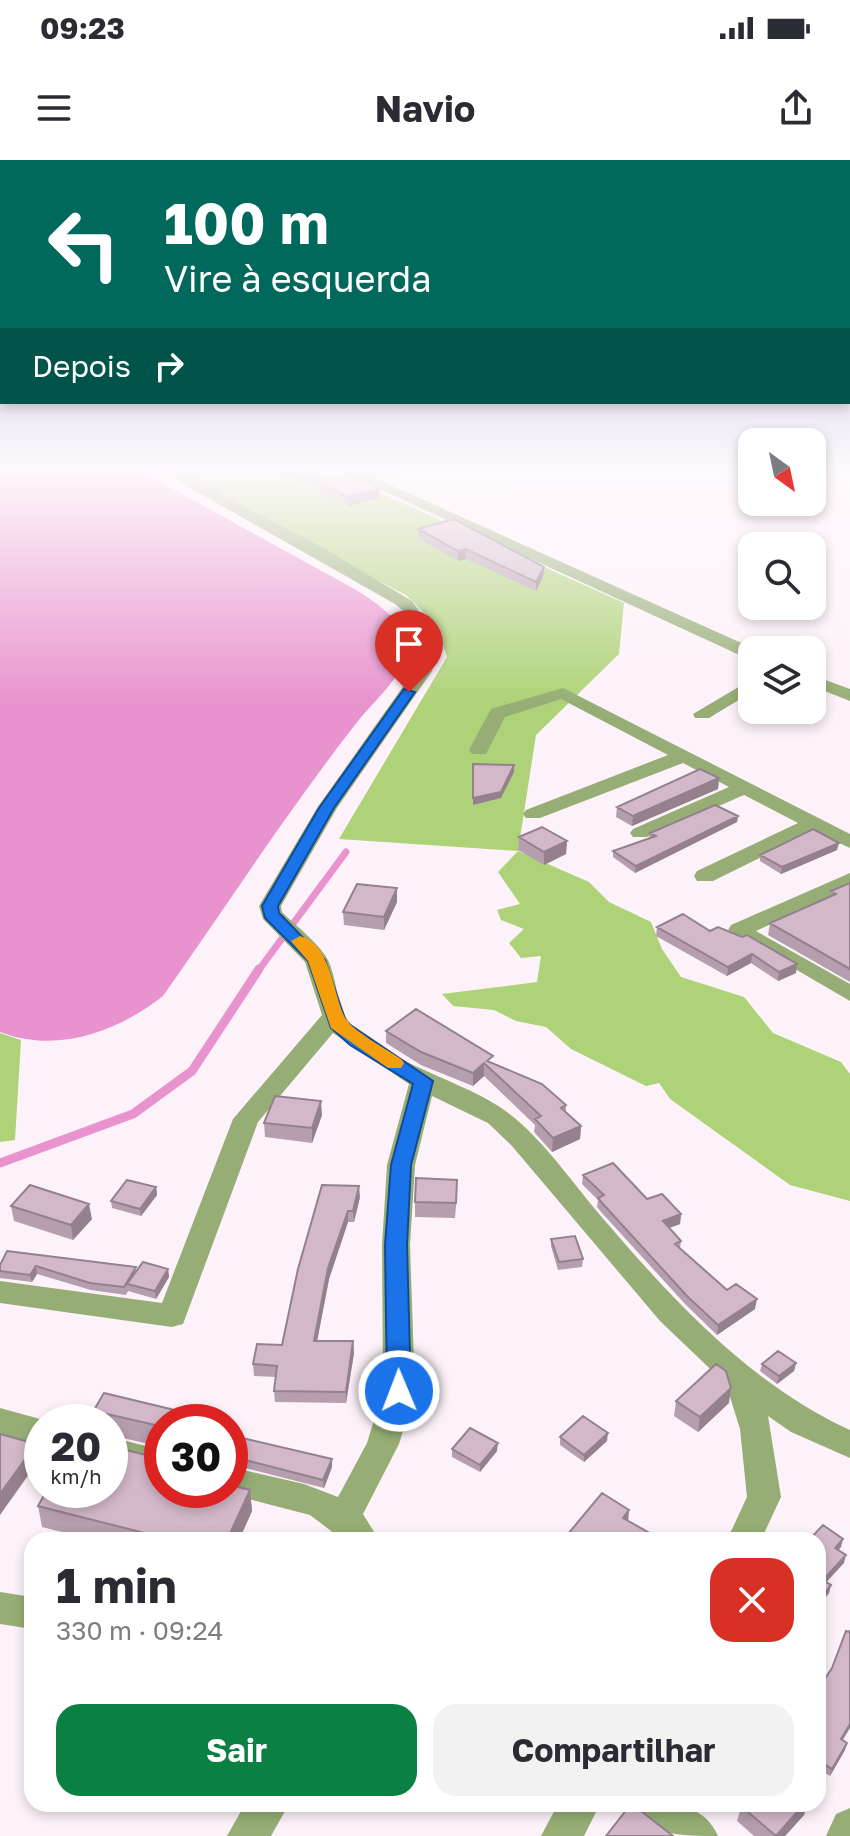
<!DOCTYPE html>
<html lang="pt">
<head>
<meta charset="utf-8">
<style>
	body { margin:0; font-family:"Golos Text",sans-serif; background:#f2f2f3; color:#2b2b33; height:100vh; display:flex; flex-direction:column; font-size:30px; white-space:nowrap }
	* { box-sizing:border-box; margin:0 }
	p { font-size:26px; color:#7c7c81 }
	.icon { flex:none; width:44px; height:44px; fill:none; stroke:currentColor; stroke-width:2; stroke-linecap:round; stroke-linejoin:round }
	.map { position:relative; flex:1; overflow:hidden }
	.details { position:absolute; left:24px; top:1372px; width:802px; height:280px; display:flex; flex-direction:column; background:#fff; border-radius:24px; box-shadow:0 4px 12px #0003 }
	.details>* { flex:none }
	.top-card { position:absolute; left:0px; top:0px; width:850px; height:244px; box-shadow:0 4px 12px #0003; background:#00695c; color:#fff; overflow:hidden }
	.needle { width:52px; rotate:147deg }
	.controls { position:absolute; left:738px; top:268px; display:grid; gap:16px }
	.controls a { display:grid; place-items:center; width:88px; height:88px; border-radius:16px; background:#fff; box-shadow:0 4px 12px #0003; font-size:40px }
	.speed { position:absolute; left:24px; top:1244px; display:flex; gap:16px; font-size:40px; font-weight:700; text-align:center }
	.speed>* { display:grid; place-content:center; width:104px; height:104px; border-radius:50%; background:#fff; box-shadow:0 4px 12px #0003; line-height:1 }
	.speed small { font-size:20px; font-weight:400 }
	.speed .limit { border:12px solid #d22; background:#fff; color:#111 }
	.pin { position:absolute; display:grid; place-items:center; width:68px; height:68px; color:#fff; margin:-82px -34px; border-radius:50% 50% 50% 0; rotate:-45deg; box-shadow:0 0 8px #0007 }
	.pin .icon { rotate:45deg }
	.me { position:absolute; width:88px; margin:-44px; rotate:359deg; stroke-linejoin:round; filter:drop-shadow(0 0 6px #0008) }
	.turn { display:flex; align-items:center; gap:28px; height:168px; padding:0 32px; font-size:36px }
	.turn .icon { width:104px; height:104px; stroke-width:2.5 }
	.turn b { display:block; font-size:56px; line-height:68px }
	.then { display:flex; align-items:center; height:76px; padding:0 32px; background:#0003; gap:16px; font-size:30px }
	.round { display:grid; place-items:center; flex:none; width:84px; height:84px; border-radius:24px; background:#f2f2f3 }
	.overview { display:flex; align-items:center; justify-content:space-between; height:136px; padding:0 32px }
	h1 { font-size:48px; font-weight:700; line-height:60px }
	.cta { display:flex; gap:16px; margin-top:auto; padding:16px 32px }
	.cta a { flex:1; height:92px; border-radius:24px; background:#0b8043; color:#fff; font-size:32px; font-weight:700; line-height:92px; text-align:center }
	.cta a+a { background:#f2f2f3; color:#2b2b33 }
	.status { display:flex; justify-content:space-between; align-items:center; height:56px; padding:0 40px; background:#fff; direction:ltr }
	.status svg { height:22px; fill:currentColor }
	header { display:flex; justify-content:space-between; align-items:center; height:104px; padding:0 32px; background:#fff; font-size:36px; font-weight:700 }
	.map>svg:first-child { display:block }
</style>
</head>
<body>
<div class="status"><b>09:23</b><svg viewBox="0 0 49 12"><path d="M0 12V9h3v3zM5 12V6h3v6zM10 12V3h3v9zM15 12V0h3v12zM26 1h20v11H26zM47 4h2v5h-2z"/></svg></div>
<header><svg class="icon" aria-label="menu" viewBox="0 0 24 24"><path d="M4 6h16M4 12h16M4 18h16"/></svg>Navio<svg class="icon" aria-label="share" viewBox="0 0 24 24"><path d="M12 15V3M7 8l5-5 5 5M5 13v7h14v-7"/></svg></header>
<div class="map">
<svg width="850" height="1676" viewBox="0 0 850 1676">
	<rect width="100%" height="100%" fill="#fdf2f9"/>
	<path fill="#aed277" d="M159 308H325L624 443 619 494 536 575 518 691 589 722 609 742 651 762 662 789 681 817 744 837 773 873 841 902 850 914V1041L790 1025 670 939 659 923 646 926 571 889 546 867 516 861 494 850 453 846 442 834 537 822 541 796 521 798 509 783 524 769 501 760 497 750 520 744 498 712 518 691 339 679 447 497 437 465 406 435Z
		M0 873 21 880 15 980 0 982Z"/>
	<path fill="#e893cd" d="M0 308H135L358 431C378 444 408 463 406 491 404 516 373 542 358 561 289 649 227 745 163 836 117 872 57 894 0 872Z"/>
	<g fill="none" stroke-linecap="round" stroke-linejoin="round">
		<path stroke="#e893cd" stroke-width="7" d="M258 811 346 692"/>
		<path stroke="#e893cd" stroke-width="9" d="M0 1003 133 954 192 911 259 809"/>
		<path fill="#96ae75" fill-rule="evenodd" d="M155 308H173L325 389 412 441 435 474 436 496 432 511 337 648 281 746 282 752C296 766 319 783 328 800 337 819 337 848 350 863 387 904 466 921 507 952 543 979 571 1021 600 1055 672 1139 748 1223 850 1270V1298L791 1272 768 1256 781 1337 761 1380H727L747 1337 740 1269 726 1224 660 1161 512 986 488 963 432 936 415 1005 410 1085 415 1231 399 1284 363 1354 379 1380H343L310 1355 218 1331 230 1330V1307L304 1324 338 1337 367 1283 383 1231 382 1085 387 1005 409 924 333 873 258 962 183 1164 172 1167 0 1143V1121L162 1143 233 959 322 855 305 802 263 759 259 746 317 648 414 511C425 484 417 461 395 444Z
			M334 308 362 312 414 308 375 318 757 490H752V499L746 498Z
			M812 515 850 529V541L812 526Z
			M752 519V532L709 558H695L693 554Z
			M563 528 850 674V688L814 671 713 721H697L694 716 697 711 798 663 744 635 647 677H633L630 673 633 669 729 627 683 603 540 658H526L523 654 526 650 668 595 561 539 505 557 486 594H472L469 590 491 549Z
			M850 713V728L756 771 850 824V841L728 770 731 765Z
			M0 1248 51 1262H42V1285L0 1274Z
			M110 1277 162 1290V1316L110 1303Z
			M0 1432 32 1437V1469L0 1464Z
			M245 1644H289L271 1676H227Z
			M558 1644H600L584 1676H541Z
			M626 1644C661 1644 702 1638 718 1676 683 1676 642 1676 626 1644Z
			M850 1648V1676H826L836 1654Z"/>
	</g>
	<path fill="#b59ead" d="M275 308H339L379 329V338L349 346Z
		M418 369 544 407 543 417 536 431 466 399 458 401 418 378Z
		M719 618 718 629 632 666 616 657 617 647Z
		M738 656 737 662 635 713 613 697V691L649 678 650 673Z
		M519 677 567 681 566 694 544 705 518 690Z
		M837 690 781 714 760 701V695Z
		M850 723V822L768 775 770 763 830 737 831 731Z
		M397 742 384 770 344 765 343 752Z
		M657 767 710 771 796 813 778 821 751 803 727 816 656 776Z
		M386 871 493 904 566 945V952L581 966 580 979 552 992 534 972 535 965 484 916 473 926 421 905 386 883Z
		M322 955 312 983 265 977 264 963Z
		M583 1015 647 1039 681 1054 680 1064 669 1068 681 1081 680 1088 727 1130 755 1149 717 1175 686 1145 602 1053 597 1047 598 1040 582 1024Z
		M156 1027 157 1035 141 1056 112 1048 111 1041Z
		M457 1034 455 1058 415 1057V1042Z
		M360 1037 354 1062H348L329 1119 317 1181H353L354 1193 346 1243 275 1242 274 1231 276 1217 254 1216 253 1204 282 1185 298 1109Z
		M11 1046 92 1059 73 1080 14 1061Z
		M551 1079 583 1099 582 1107 558 1110 551 1086Z
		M0 1105 137 1110 168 1109 169 1117 156 1139 128 1131 126 1135 91 1130 37 1114 32 1122 0 1118Z
		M796 1203 794 1211 777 1224 760 1211 762 1204Z
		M104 1233 162 1262V1287L110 1275V1262H87Z
		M676 1241 729 1243 698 1272 674 1256Z
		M560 1277 607 1281 584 1302 560 1285Z
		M452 1289 497 1291 480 1312 452 1297Z
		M230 1290 332 1299V1307L324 1328 230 1304Z
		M155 1306 250 1330 252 1351 239 1380H94L42 1367 38 1346Z
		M849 1472 843 1580 845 1590 830 1616 818 1609V1529L832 1508Z
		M742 1644H807L804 1655 785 1676H754L737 1661Z"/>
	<path fill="#94818d" d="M379 329V338L349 346 348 337Z
		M466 389V399L458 401V391Z
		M544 407 543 417 536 431V422Z
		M514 605V612L501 638 473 645V638Z
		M719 618 718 629 632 666 633 656Z
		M738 656 737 662 635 713 636 706Z
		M567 681 566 694 544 705V692Z
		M839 683 837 690 781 714 782 707Z
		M397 728V742L384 770V757Z
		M752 794 751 803 727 816 728 807Z
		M797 804 796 813 778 821 779 812Z
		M484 903V916L473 926V913Z
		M321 941 322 955 312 983V968Z
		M581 966 580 979 552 992 553 978Z
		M359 1026 360 1037 354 1062 353 1051Z
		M156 1027 157 1035 141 1056 140 1049Z
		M89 1044 92 1059 73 1080 71 1065Z
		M348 1051V1062L329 1119 315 1192 314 1181 328 1108Z
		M681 1054 680 1064 661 1071 663 1061Z
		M36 1106 37 1114 32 1122 30 1115Z
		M168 1109 169 1117 156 1139 155 1131Z
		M757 1139 755 1149 717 1175 718 1165Z
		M353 1181 354 1193 346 1243V1232Z
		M796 1203 794 1211 777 1224 779 1216Z
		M731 1228 729 1243 698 1272 700 1257Z
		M107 1254 109 1262H104V1256Z
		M608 1273 607 1281 584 1302V1295Z
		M498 1283 497 1291 480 1312V1305Z
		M36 1284 39 1300 0 1355V1334Z
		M332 1299V1307L324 1328 323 1320Z
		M250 1330 252 1351 239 1380H227Z
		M629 1350 628 1364 623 1358Z
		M843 1379 841 1387 834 1396 835 1388Z
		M846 1395 844 1403 821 1428 823 1420Z
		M831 1425 829 1433 818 1448V1442Z
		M850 1564V1568L839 1586 841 1579Z
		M847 1583 845 1590 830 1616 832 1609Z
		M804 1644H807L804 1655 785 1676H776Z"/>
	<path fill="#d3b8c9" stroke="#94818d" stroke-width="2" d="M292 308H339L379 329 348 337Z
		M454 359 544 407 536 422 466 389 458 391 418 369Z
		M473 604 514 605 501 632 473 638Z
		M700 609 719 618 633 656 617 647Z
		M715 645 738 656 636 706 613 691 656 676 650 673Z
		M542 667 567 681 544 692 519 677Z
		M813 669 839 683 782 707 760 695Z
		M850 723V809L770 763 836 734 831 731Z
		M357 724 397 728 384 757 343 752Z
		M683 754 710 771 718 767 742 777 747 775 797 804 779 812 752 794 728 807 657 767Z
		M416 849 493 896 487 901 542 924 566 945 561 948 581 966 553 978 535 959 541 956 484 903 473 913 421 892 386 871Z
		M275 936 321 941 312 968 264 963Z
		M613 1003 647 1039 662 1034 681 1054 663 1061 681 1081 675 1084 727 1130 736 1124 757 1139 718 1165 687 1136 603 1044 598 1038 604 1035 583 1015Z
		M416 1018 457 1020 456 1043 415 1042Z
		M127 1020 156 1027 140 1049 111 1041Z
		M30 1025 89 1044 71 1065 11 1046Z
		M322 1025 359 1026 353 1051H348L328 1108 314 1181H353L346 1232 274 1231 277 1206 253 1204 257 1184 282 1185 298 1109Z
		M575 1076 583 1099 559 1102 551 1079Z
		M7 1091 136 1107 124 1127 90 1123 36 1106 30 1115 0 1111V1105Z
		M143 1102 168 1109 155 1131 127 1124Z
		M778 1191 796 1203 779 1216 762 1204Z
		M716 1204 726 1211 731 1228 700 1257 676 1241Z
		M104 1233 216 1260 215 1262H162V1283L160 1266 107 1254 104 1256V1262H87Z
		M583 1256 608 1273 584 1295 560 1277Z
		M470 1268 498 1283 480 1305 452 1289Z
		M0 1274 36 1284 0 1334Z
		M238 1277 332 1299 323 1320 230 1296V1290Z
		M110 1286 154 1297 149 1305 162 1308V1330H230V1325L250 1330 227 1380H172L38 1346 47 1330H110Z
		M602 1333 629 1350 623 1358 662 1380H608L606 1379 605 1380H563Z
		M823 1365 843 1379 835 1388 846 1395 823 1420 831 1425 818 1442V1380H809Z
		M846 1471 849 1472 850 1471V1564L841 1579 847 1583 832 1609 818 1600V1529L832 1508Z
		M631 1644H632L673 1676H606Z
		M742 1644H804L776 1676 741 1646Z"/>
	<linearGradient id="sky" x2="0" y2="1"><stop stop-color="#a8a7dd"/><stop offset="0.57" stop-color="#fef9fc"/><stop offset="1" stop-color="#fef9fc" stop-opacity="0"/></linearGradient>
	<rect width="850" height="543" fill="url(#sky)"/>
	<path fill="#1a73e8" stroke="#114b97" stroke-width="2" d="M404 529 415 532 334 648 278 746 279 753 325 800 346 862 433 921 411 1005 407 1085 411 1231 407 1238H390L387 1231 385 1085 391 1005 413 924 350 885 331 868 308 801 265 758 262 746 319 648Z"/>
	<path fill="#f59e0b" d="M300 776C331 784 333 834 345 858 351 870 388 890 401 899L404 903 401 908H388L331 868 308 801 291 781Z"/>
</svg>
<div class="controls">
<a><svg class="needle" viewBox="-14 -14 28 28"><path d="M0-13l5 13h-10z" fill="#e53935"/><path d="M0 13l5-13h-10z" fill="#7c7c81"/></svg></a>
<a><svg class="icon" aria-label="search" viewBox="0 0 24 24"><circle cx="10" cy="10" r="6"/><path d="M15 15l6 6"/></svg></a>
<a><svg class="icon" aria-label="layers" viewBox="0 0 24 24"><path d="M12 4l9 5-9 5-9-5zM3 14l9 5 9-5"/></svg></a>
</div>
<div class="speed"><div>20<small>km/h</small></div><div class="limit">30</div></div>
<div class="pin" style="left:409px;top:532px;background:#d93025"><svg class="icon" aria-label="arrive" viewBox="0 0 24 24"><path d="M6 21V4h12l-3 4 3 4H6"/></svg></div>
<svg class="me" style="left:399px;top:1231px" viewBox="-20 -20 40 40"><circle r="17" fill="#1a73e8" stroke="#fff" stroke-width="3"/><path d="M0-11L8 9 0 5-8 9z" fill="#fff"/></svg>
<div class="top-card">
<div class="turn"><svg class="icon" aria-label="left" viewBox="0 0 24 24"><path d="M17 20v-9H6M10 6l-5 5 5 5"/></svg><div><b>100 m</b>Vire à esquerda</div></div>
<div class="then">Depois<svg class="icon" aria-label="right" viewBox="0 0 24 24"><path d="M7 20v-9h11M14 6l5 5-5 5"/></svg></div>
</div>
<section class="details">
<div class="overview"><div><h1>1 min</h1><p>330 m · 09:24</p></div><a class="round" style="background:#d93025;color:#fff"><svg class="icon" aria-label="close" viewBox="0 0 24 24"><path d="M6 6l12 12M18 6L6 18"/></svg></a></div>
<div class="cta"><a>Sair</a><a>Compartilhar</a></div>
</section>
</div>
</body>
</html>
